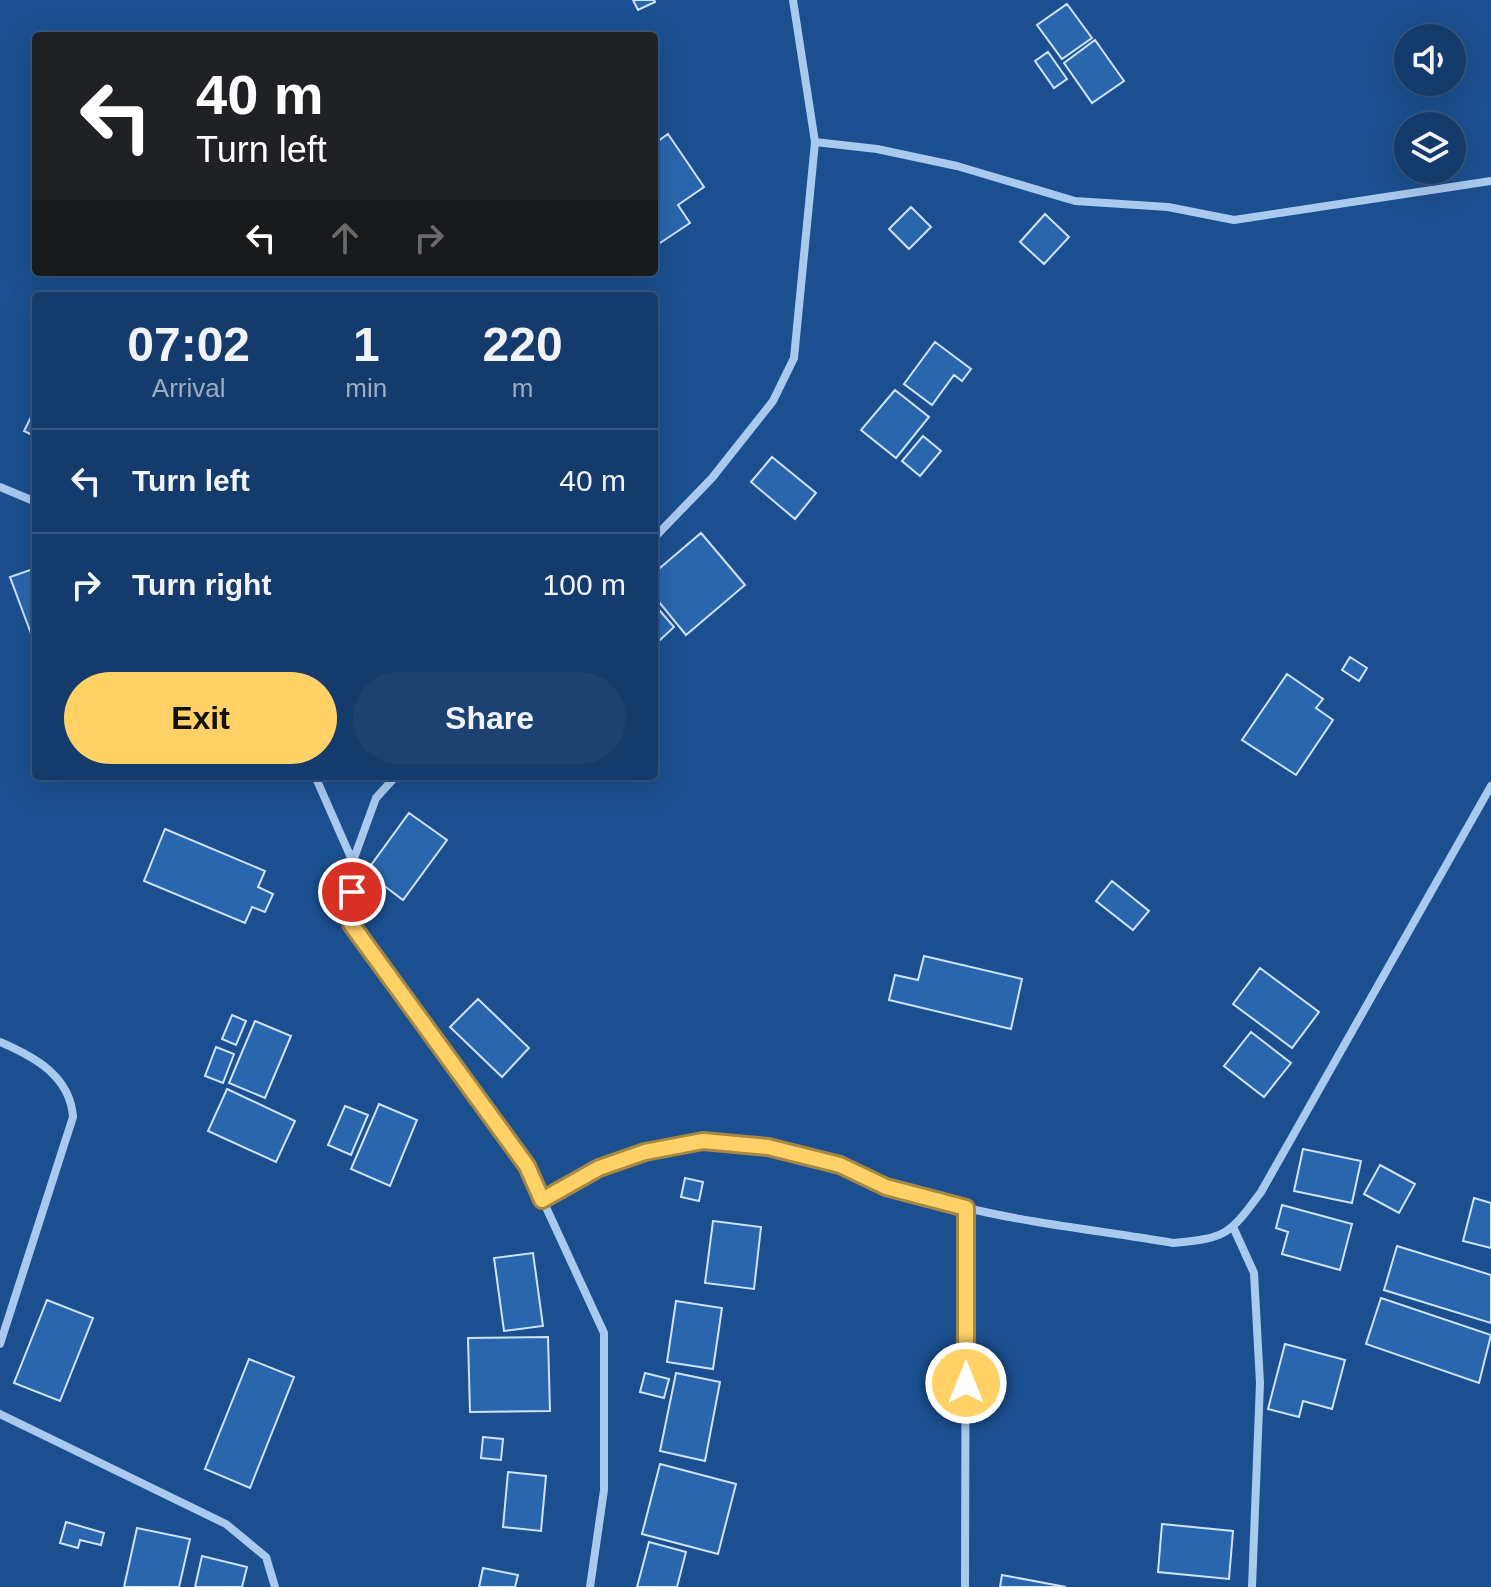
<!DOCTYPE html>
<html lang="en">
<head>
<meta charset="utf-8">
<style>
	body { margin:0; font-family:Helvetica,sans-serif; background:#1d4271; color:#f1f3f6; height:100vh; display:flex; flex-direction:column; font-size:30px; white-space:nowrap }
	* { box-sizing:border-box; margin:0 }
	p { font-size:26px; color:#9dadc1 }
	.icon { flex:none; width:44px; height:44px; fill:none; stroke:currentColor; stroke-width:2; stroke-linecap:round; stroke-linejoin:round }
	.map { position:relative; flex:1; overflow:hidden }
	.side { position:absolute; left:32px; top:292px; width:626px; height:488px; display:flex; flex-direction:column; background:#143b6b; border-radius:8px; box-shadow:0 8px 32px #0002,0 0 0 2px #33557e }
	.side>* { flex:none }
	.banner { position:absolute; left:32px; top:32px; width:626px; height:244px; border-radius:8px; box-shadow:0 8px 32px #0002,0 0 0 2px #33557e; background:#202124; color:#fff; overflow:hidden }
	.tools { position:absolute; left:1394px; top:24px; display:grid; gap:16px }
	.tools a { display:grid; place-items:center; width:72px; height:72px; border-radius:50%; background:#143b6b; box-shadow:0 8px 32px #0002,0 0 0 2px #33557e; font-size:40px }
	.pin { position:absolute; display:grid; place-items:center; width:68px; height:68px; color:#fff; margin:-34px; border:4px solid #fff; border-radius:50%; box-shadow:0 2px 8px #0007 }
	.me { position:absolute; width:88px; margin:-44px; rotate:0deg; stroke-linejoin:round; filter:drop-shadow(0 0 6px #0008) }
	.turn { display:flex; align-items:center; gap:28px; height:168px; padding:0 32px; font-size:36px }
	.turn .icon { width:104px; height:104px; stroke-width:2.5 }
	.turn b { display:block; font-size:56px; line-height:68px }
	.lanes { display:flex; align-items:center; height:76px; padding:0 32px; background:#0003; justify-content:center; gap:40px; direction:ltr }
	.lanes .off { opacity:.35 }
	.eta { display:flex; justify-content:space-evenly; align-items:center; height:136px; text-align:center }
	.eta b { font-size:48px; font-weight:600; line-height:56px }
	.cta { display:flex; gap:16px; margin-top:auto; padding:16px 32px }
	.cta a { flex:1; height:92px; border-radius:48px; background:#ffd166; color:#111; font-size:32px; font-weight:600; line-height:92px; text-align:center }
	.cta a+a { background:#1d4271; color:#f1f3f6 }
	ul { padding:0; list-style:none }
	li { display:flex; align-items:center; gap:24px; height:104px; padding:0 32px; border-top:2px solid #33557e }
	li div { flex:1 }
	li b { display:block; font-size:30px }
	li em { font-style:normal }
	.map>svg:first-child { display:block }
</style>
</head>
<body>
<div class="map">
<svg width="1491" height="1587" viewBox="0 0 1491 1587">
	<rect width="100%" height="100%" fill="#1b4f8f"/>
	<path fill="#2a66ad" stroke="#cfe3fa" stroke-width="2" d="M633 0H654L655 2 638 10Z
		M1067 4 1092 38 1062 59 1037 25Z
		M1095 40 1124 81 1092 103 1064 63Z
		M1048 52 1067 79 1054 88 1035 61Z
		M668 134 704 187 678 205 690 223 654 247V144Z
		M911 207 931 227 909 249 889 229Z
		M1045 214 1069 237 1044 264 1020 242Z
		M935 342 971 369 962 381 954 375 932 405 904 384Z
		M895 390 929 417 896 458 861 430Z
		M33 413 36 414V437L24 431Z
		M923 436 941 451 920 476 902 461Z
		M772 457 816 493 795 519 751 482Z
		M701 533 745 585 686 635 654 596V573Z
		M36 568V647L10 577Z
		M654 604 674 627 660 640 654 632Z
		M1350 657 1367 668 1359 681 1342 670Z
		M1287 674 1323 699 1316 708 1333 720 1296 775 1242 740Z
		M409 813 447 840 403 900 366 872Z
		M165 829 265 871 258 887 273 894 265 912 252 907 245 923 144 881Z
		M1112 881 1149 911 1133 930 1096 901Z
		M924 956 1022 979 1011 1029 889 1000 895 975 918 980Z
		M1260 968 1319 1012 1292 1048 1233 1004Z
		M478 999 529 1048 502 1077 450 1027Z
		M232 1015 246 1021 236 1045 222 1039Z
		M255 1021 291 1036 265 1098 229 1083Z
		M1251 1032 1291 1063 1264 1097 1224 1066Z
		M216 1047 234 1054 223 1083 205 1076Z
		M227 1089 295 1121 276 1162 208 1131Z
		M379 1104 417 1120 390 1186 351 1169Z
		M345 1106 368 1115 351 1155 328 1145Z
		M1303 1149 1361 1161 1352 1203 1294 1191Z
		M1380 1165 1415 1184 1399 1213 1364 1194Z
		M685 1178 703 1182 699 1201 681 1197Z
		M1474 1198 1491 1203V1248L1463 1241Z
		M1282 1205 1352 1224 1340 1270 1282 1254 1288 1232 1276 1228Z
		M713 1221 761 1227 754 1289 705 1283Z
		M1397 1246 1491 1275V1323L1384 1290Z
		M533 1253 543 1326 504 1331 494 1258Z
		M1381 1298 1491 1335 1479 1383 1366 1344Z
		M47 1300 93 1318 60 1401 14 1383Z
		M676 1301 722 1308 713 1369 667 1362Z
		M548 1337 550 1411 470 1412 468 1338Z
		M1285 1344 1345 1360 1332 1409 1303 1401 1299 1417 1268 1409Z
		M249 1359 294 1377 250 1488 205 1469Z
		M645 1373 669 1379 664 1398 640 1392Z
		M676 1373 720 1382 705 1461 660 1451Z
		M483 1437 503 1439 501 1460 481 1458Z
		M660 1464 736 1484 718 1554 642 1534Z
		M508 1472 546 1476 541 1531 503 1527Z
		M66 1522 104 1533 101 1545 80 1540 78 1548 60 1543Z
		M1162 1524 1233 1531 1229 1579 1158 1572Z
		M137 1528 190 1539 179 1587H124Z
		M649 1542 686 1552 677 1587H637Z
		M202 1556 247 1567 242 1587H195Z
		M483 1568 518 1575 515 1587H479Z
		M1002 1575 1066 1587H1000Z"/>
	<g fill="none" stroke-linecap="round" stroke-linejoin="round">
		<path stroke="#a9c9ee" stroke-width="8" d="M815 142 877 149 957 166 1075 201 1168 207 1234 220 1491 181
			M0 487 36 502
			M654 538 712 478 773 401 794 358 815 142 793 0
			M315 776 352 860
			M396 776 376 798 353 861 351 924 527 1166 604 1333V1490L590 1587
			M0 1042C35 1057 70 1076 73 1117L0 1344
			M542 1200C651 1138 716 1126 837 1165 855 1170 870 1181 887 1187 912 1196 938 1201 963 1207 1032 1224 1104 1231 1173 1243 1227 1238 1229 1235 1261 1192L1491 786
			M1234 1229 1254 1273 1260 1383 1252 1587
			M0 1414 226 1524 266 1557 275 1587
			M965 1587 966 1208"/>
	</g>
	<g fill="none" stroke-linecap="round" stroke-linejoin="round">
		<g stroke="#a68842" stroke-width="20">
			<path id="route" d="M352 892 351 924 527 1166 542 1200 599 1168 645 1152 703 1141 768 1147 840 1165 886 1187 966 1208V1383"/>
		</g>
		<use href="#route" stroke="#ffd166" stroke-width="14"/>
	</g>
</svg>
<div class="tools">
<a><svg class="icon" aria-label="sound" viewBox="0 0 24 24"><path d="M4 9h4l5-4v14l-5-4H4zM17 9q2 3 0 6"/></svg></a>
<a><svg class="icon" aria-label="layers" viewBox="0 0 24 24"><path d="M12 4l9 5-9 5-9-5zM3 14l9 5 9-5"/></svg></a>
</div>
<div class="pin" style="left:352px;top:892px;background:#d93025"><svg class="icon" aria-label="arrive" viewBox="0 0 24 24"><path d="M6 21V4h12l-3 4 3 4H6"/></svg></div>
<svg class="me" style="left:966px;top:1383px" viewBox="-20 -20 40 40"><circle r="17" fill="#ffd166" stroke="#fff" stroke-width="3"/><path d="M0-11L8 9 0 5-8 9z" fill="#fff"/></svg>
<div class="banner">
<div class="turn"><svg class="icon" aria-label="left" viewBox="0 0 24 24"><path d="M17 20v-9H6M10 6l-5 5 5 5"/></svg><div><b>40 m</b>Turn left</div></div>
<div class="lanes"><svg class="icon" aria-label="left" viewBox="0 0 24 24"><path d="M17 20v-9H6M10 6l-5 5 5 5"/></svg><svg class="icon off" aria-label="ahead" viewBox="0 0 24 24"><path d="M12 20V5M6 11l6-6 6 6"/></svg><svg class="icon off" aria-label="right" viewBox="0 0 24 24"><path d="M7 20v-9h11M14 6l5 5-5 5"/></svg></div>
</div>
<section class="side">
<div class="eta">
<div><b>07:02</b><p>Arrival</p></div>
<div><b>1</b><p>min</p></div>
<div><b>220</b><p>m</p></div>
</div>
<ul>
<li><svg class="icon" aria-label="left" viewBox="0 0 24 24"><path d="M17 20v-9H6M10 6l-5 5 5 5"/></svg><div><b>Turn left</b></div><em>40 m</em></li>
<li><svg class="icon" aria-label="right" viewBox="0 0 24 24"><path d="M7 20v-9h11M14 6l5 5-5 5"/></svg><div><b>Turn right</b></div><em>100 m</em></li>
</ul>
<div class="cta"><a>Exit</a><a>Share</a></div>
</section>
</div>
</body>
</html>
